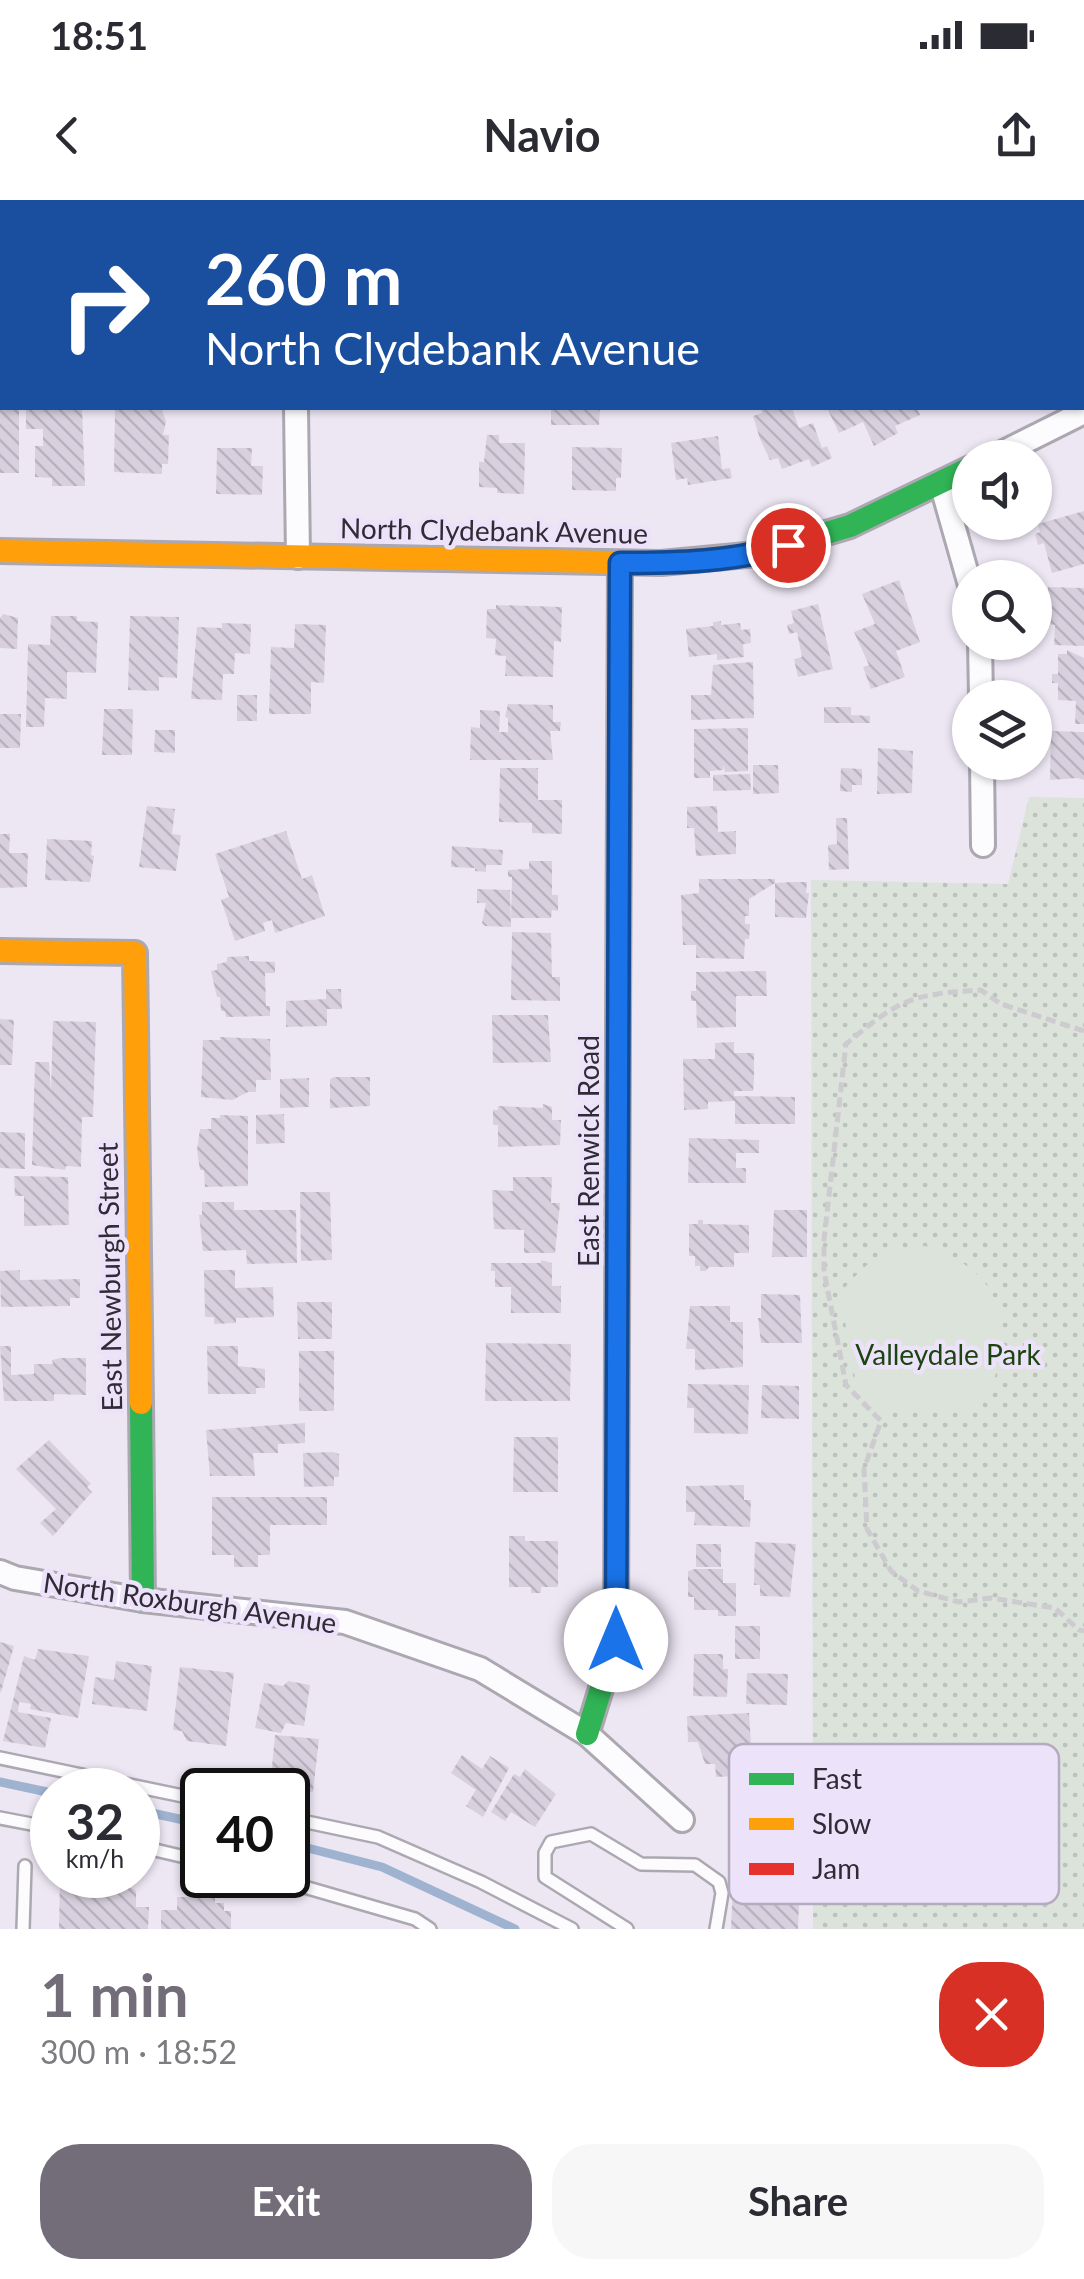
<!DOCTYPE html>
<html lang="en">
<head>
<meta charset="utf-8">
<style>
	body { margin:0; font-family:Lato,sans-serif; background:#f7f7f7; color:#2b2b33; height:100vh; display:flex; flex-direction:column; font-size:38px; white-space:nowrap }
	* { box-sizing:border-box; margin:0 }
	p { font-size:32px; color:#7c7c81 }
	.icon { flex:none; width:55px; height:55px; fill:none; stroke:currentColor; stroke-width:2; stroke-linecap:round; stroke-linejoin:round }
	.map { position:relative; height:1729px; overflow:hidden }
	.panel { display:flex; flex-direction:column; background:#fff; flex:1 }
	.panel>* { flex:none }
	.guide { position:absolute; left:0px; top:0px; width:1085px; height:210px; box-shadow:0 2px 8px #0004; background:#1a4fa0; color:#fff; overflow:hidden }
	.tools { position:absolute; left:952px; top:240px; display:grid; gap:20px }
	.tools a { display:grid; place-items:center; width:100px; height:100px; border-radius:50%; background:#fff; box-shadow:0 2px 8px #0004; font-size:50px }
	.speed { position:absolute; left:30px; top:1568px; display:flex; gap:20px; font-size:50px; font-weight:700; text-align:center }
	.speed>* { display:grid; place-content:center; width:130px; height:130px; border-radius:50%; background:#fff; box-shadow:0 2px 8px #0004; line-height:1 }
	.speed small { font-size:25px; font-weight:400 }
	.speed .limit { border:5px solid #111; border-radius:15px; background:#fff; color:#111 }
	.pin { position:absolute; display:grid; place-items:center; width:85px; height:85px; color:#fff; margin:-42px; border:5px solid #fff; border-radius:50%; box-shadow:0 2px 10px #0007 }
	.me { position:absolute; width:110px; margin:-55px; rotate:0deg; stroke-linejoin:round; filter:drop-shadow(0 0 8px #0008) }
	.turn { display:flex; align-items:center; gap:35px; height:210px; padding:0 40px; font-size:45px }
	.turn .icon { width:130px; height:130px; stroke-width:2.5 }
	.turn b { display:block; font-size:70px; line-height:85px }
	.round { display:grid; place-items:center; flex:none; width:105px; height:105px; border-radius:40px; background:#f7f7f7 }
	.head { display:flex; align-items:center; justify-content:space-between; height:170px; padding:0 40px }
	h1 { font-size:60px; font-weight:700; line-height:75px; color:#726d78 }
	.cta { display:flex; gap:20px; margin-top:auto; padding:20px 40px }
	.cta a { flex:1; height:115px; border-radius:40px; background:#726d78; color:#fff; font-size:40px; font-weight:700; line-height:115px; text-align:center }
	.cta a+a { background:#f7f7f7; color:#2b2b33 }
	.status { display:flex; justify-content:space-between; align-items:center; height:70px; padding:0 50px; background:#fff; direction:ltr }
	.status svg { height:28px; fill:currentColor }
	header { display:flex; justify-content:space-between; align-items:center; height:130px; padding:0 40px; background:#fff; font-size:45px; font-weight:700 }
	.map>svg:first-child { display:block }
</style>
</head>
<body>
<div class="status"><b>18:51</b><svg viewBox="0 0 49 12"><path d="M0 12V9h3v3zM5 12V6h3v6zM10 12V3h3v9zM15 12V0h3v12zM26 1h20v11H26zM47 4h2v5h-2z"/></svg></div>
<header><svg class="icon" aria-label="back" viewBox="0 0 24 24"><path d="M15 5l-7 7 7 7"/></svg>Navio<svg class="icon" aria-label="share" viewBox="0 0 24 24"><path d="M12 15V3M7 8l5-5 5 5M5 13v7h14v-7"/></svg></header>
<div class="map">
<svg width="1084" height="1729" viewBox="0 0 1084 1729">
	<defs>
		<pattern id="park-dots" width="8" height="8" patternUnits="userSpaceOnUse" patternTransform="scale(2.5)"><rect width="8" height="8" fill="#dbe3db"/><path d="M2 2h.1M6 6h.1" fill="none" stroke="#bcc3bd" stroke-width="1.8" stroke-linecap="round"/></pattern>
		<pattern id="building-back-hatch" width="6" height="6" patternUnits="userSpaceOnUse" patternTransform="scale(2.5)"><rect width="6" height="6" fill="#d8d0de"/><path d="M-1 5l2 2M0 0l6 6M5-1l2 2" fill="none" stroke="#bab3bf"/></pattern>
	</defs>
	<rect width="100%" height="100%" fill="#ede7f4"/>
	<path fill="url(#park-dots)" d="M1029 597 1084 598V1729H813L811 680 1008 684Z"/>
	<path fill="#dbe3db" d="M925 1046C982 1065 1008 1095 1000 1158 998 1174 987 1193 981 1209H881L855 1178 840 1093C869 1060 881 1048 925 1046Z"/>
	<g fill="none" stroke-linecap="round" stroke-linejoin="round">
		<path stroke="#9fb3d0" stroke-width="9" d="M0 1582 52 1593
			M138 1610 202 1624
			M288 1643 382 1667 515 1729"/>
	</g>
	<path fill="url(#building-back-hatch)" d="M0 208H19V273H0Z
		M26 208H82L85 286H52V278L35 277V246H43V229H26Z
		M115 208H161L166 221 163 235H169L168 264H162V274L114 272Z
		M551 208H600L599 225H551Z
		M761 208H792L799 228 813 223 822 248 827 246 832 258 812 267 809 259 782 269 778 258 770 260 760 239 753 216 762 213Z
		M827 208H917L920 215 895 226 898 233 874 246 863 222 839 233Z
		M487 235H499V243H525L524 294 497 293V288L479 287V262H484Z
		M718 236 722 269 730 268 732 278 688 285 687 278 676 280 671 243Z
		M572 247 622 248 621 278H616V291L572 290Z
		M217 248H252L251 266H263L262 295 216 294Z
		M1084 311V364L1052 373 1044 343 1038 345 1035 334 1040 332 1038 324Z
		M899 380 920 442 896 451 905 477 871 489 863 467 869 465 854 432 875 424 862 394Z
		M1048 387 1084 388V446L1054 445 1055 425 1048 424Z
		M818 404 833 469 798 477 794 459 802 457 797 432 789 434 787 425 794 423 791 411Z
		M496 405 562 407 561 442 554 441 553 477 505 476 506 456 495 455 496 439 486 438 487 409H496Z
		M3 414 18 418 17 449 0 448V418Z
		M51 416H77V421L98 422 96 473 67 472V499L45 498 44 527H26L28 444 50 445Z
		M130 416 179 417 177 478 159 477V491L128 490Z
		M721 421V425L740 423 741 430 750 429 751 443 743 444 744 457 717 460V454L689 457 686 429 713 426V422Z
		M222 423 251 424 250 454 235 453 234 474H223L222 500 191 499 197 427 222 428Z
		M295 424 326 425 324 483 311 482V514H269L271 447 294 448Z
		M1067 450 1084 458V524H1075L1076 501 1058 500V483H1052V474H1058V454H1067Z
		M753 462 754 518 691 520V495H711L713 465Z
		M237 495H257V521H237Z
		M508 504 553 505V522H561L560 531H550L553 560H470L471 527 480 528V510L500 511 499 532H508V518L505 517Z
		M824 507H851V515L870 516V523H824Z
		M104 509H133L132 555H102Z
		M0 514H21L20 548H0Z
		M748 528V571L725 572 723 565V570L710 571V578H694V529Z
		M155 530H175V553L154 552Z
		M1051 531 1084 532V580L1077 578 1050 580Z
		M878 548 913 551 912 593 877 594Z
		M753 565H778L779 593 753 594Z
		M500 568H538V600H562V634L532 633V623L499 622Z
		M841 568 862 569V585H852V592L840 591Z
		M750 574 751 590 713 591V575Z
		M147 606 175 609 172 634 181 635 176 671 139 667Z
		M717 606 718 632 736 631V654L696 656 694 628H687V607Z
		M836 618H847L849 669 829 670 828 645 837 644Z
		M286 631 302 679 312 675 325 716 275 733 272 720 263 723 265 731 235 741 221 700 229 697 215 654Z
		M0 634H10L9 653H28L27 687 0 688Z
		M47 639 92 641 91 655 94 656 90 682 45 680Z
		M452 646 503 650 502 665H486V672L475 671V668L451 667Z
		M529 661H552V695H558V711L552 710 551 718H511L512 677H508V670L529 669Z
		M699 679H775V683L749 699V716H745V724H750L749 739H745L744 759 696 758V745H683L681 695 699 693Z
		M793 682H807L806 693H809L806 718 775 717V683Z
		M477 689 510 690 511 727 485 726 482 723 486 703H477Z
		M512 732 551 733 552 777H560V801L511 800Z
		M249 756V761L275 762V773H265L266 806H270V816L226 817 225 811H221L220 797H217L211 771 217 770V764L227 762V757Z
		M766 771 767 796H736V827L697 828 696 801H691V791H696V772Z
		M326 789H341L342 809H327V826L286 827V801L326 799Z
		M492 815H548L551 862 493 863Z
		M0 819 14 820 12 865H0Z
		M53 821 96 822 93 917H82L81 967 66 966 65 970 32 965 35 862H49L51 892Z
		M220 837 270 839 271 880H256V892H248L232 900 201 897 203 840H220Z
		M734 842V853H754V879L753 891H734V896L795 897V924H735V901L708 902V909L684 910 683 859H715V843Z
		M334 877H370V906L330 908V879Z
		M309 878V907L280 908V879Z
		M543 904 552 907V920H561L560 945 498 947V925H493V910H498V906L543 908Z
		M284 914 285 943 256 944V915Z
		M220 915 248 916V986L205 987 204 970H200L197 950 200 929H211V918H220Z
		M0 932 25 933V969L0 968Z
		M689 938 759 940V953H736V968H746V983H688Z
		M14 976 68 977 69 1025 24 1026V996H15Z
		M513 977H552L551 1003H560L555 1053H524V1030L494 1029 492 990 513 991Z
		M300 992H330L332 1060 301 1061Z
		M202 1002H234V1010H296L297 1063 247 1064 246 1050 203 1051 199 1015H202Z
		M774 1010H807V1057H772Z
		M698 1020H703V1024L749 1025V1053H734V1067H709L706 1071H700V1066H695V1056H689V1024H698Z
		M541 1060 552 1063V1086H561V1113H511V1087H495V1071H491V1063H541Z
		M20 1070V1080L80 1079V1098H70V1106L1 1107 0 1071Z
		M204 1070H235V1088L273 1087 274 1117 236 1118V1123L214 1124V1117H205Z
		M761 1094 800 1095 802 1143H761L758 1118H761Z
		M297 1102H332V1139H298Z
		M690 1106H730V1122H743V1167L695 1170V1149H686Z
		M486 1143 571 1144 570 1201H485Z
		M0 1146H11V1175L34 1174V1164H53L52 1160 61 1158H86V1195L54 1194V1201H4Z
		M207 1146H238V1166L265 1169V1188H256V1194H208Z
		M299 1151H334V1211H299Z
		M688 1184 749 1185 748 1234 694 1233V1208H687Z
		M762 1185 799 1186V1219L761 1218Z
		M305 1223V1243L278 1244V1253H253L255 1276H210L206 1230Z
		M514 1237H558V1292H513Z
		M49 1240 91 1284 87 1287 92 1292 53 1336 40 1323 56 1309 16 1269Z
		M333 1252 339 1254V1277H334V1286L304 1287 303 1253Z
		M744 1285V1300H751L750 1327 694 1325 695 1312H686V1286Z
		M212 1297H327V1325H270V1355H258V1367H234V1355H212Z
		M509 1336H525V1341H558V1387H541V1393H531V1387H509Z
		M755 1342 796 1344 790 1397 760 1396V1385H754Z
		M696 1344H721V1367H696Z
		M695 1369H723V1383H736V1416H718V1410H694V1397H688V1371Z
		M735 1426H760V1459H735Z
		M0 1442 14 1446 1 1492H0Z
		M38 1449 89 1456 78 1518 30 1509 31 1504 19 1502 18 1512 51 1518 45 1548 3 1541 24 1456 35 1460Z
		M694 1454H723V1469H728L727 1497 693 1496Z
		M116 1461 152 1466 147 1511 92 1504 95 1477 114 1480Z
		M180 1467 234 1473 226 1546 187 1541 182 1531 173 1530Z
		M747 1473 788 1474 787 1505 746 1504Z
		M288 1481 310 1485 304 1526 286 1523 281 1533 255 1528 264 1483 283 1486Z
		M749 1513 753 1575 716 1577 715 1564H705L698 1542H688L687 1516Z
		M275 1535 319 1539 313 1592 300 1591V1596L290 1595 291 1590 270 1588Z
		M462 1555 482 1569 490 1556 509 1568 483 1617 466 1606 476 1590 451 1573Z
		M525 1569 556 1594 535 1627 511 1612 505 1621 491 1612 514 1574 520 1577Z
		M735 1634 802 1636 798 1729H731Z
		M60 1675H89V1690L132 1688 136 1691V1707H149L148 1729H59Z
		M177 1697H215V1703H224V1711H231V1729H161V1710H177Z"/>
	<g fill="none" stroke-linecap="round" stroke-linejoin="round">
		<g stroke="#aca8b1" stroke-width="16">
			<path id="lane" d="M534 0V2
				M776 0 782 2
				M934 0 938 2
				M0 1558 202 1600
				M0 1618 52 1628
				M288 1618 378 1637 481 1682 572 1729
				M138 1646 202 1661
				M263 1675 415 1719 430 1729
				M23 1729 25 1666
				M627 1729 545 1677V1653L551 1642 591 1634 641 1664 695 1665 719 1682 722 1693 716 1729"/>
		</g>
		<g stroke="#aca8b1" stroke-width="28">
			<path id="street" d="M295 0V2
				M296 208 298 357
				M992 258 1084 212
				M941 283 970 385
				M980 442 981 498
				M982 562 983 645
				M0 1372 15 1378 143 1400 345 1422 480 1469 587 1534 682 1620"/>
		</g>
		<g stroke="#aca8b1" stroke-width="28">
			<path id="fast" d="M776 348 850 326 970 268
				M141 1203 143 1400
				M587 1534 616 1440 618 829"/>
		</g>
		<g stroke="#aca8b1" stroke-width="28">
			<path id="slow" d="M0 351 661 363 757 354 776 348
				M0 751 135 753 141 1203"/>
		</g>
		<g stroke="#aca8b1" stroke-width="28">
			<path id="jam" d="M618 829 620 363"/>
		</g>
		<path stroke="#cdcbd0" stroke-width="5" stroke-dasharray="10 5" stroke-linecap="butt" d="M1084 831 1001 804 981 790C911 794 900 799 846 844L824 1040V1071L846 1185 881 1221 864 1269 867 1329 891 1371 918 1391 959 1402 991 1398 1055 1408 1079 1430 1084 1431"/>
		<use href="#lane" stroke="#fcfbfd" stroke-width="11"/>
		<use href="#street" stroke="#fcfbfd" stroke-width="22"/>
		<use href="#fast" stroke="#30b455" stroke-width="22"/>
		<use href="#slow" stroke="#ff9f0a" stroke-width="22"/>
		<use href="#jam" stroke="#e5322d" stroke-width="22"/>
	</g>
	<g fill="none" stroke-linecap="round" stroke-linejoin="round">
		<g stroke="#114b97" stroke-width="25">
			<path id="route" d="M616 1440 620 363C676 363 734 362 788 345"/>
		</g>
		<use href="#route" stroke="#1a73e8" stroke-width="18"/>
	</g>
	<g text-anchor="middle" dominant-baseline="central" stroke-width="9" stroke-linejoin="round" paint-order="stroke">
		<g font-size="28" fill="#302c35" stroke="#ece2f9">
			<text transform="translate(494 330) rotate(1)">North Clydebank Avenue</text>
			<text transform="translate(588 951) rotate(-90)">East Renwick Road</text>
			<text transform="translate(109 1077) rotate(-91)">East Newburgh Street</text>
			<text transform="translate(190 1402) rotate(8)">North Roxburgh Avenue</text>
		</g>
		<g font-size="28" fill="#1c440f" stroke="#ece2f9">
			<text x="948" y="1154">Valleydale Park</text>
		</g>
	</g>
	<rect x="729" y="1544" width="330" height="160" rx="15" fill="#ece2f9" stroke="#b4abbe" stroke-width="2.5"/>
	<rect x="749" y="1573" width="45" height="12" fill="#30b455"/>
	<rect x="749" y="1618" width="45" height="12" fill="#ff9f0a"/>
	<rect x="749" y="1663" width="45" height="12" fill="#e5322d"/>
	<g font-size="28" fill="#302c35">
		<text x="812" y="1589">Fast</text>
		<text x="812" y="1634">Slow</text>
		<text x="812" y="1679">Jam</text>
	</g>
</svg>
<div class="tools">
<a><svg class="icon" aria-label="sound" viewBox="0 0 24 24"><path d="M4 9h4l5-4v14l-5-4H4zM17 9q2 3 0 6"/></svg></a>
<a><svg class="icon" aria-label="search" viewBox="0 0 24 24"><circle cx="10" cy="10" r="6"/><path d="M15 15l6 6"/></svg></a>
<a><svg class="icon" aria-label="layers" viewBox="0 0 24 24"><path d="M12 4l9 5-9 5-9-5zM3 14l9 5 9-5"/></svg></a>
</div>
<div class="speed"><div>32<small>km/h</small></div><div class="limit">40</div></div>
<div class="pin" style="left:788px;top:345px;background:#d93025"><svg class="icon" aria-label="arrive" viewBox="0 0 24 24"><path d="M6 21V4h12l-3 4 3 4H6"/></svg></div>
<svg class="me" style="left:616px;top:1440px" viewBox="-20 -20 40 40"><circle r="19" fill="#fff"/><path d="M0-13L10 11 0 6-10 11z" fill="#1a73e8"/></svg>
<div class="guide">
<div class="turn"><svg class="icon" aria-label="right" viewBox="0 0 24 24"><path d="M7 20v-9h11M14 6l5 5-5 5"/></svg><div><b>260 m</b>North Clydebank Avenue</div></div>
</div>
</div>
<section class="panel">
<div class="head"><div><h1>1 min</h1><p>300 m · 18:52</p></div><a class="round" style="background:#d93025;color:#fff"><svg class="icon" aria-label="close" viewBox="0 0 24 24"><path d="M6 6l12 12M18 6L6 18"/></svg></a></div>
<div class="cta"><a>Exit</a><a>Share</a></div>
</section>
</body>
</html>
